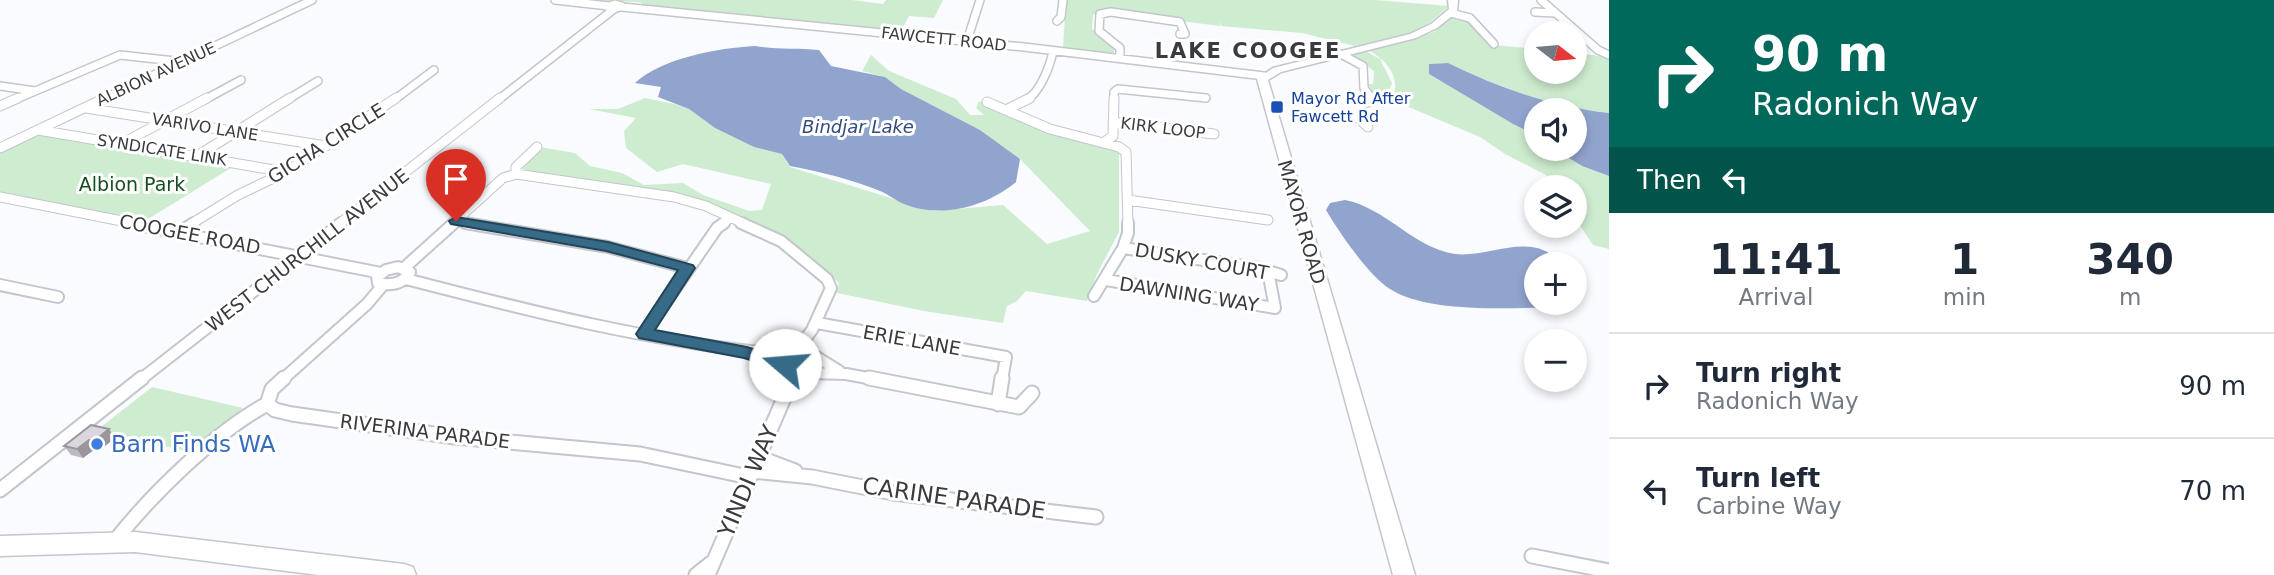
<!DOCTYPE html>
<html lang="en">
<head>
<meta charset="utf-8">
<style>
	body { margin:0; font-family:"DejaVu Sans",sans-serif; background:#f2f2f3; color:#1f2937; height:100vh; display:flex; flex-direction:column; font-size:26px; white-space:nowrap }
	* { box-sizing:border-box; margin:0 }
	p { font-size:23px; color:#747a83 }
	.icon { flex:none; width:38px; height:38px; fill:none; stroke:currentColor; stroke-width:2; stroke-linecap:round; stroke-linejoin:round }
	.map { position:relative; flex:1; overflow:hidden }
	.details { display:flex; flex-direction:column; background:#fff; width:665px }
	.details>* { flex:none }
	.banner { background:#00695c; color:#fff; overflow:hidden }
	.needle { width:46px; rotate:106deg }
	.controls { position:absolute; left:1524px; top:21px; display:grid; gap:14px }
	.controls a { display:grid; place-items:center; width:63px; height:63px; border-radius:50%; background:#fff; box-shadow:0 4px 10px #0003; font-size:35px }
	.pin { position:absolute; display:grid; place-items:center; width:60px; height:60px; color:#fff; margin:-72px -30px; border-radius:50% 50% 50% 0; rotate:-45deg; box-shadow:0 0 7px #0007 }
	.pin .icon { rotate:45deg }
	.me { position:absolute; width:77px; margin:-38px; rotate:288deg; stroke-linejoin:round; filter:drop-shadow(0 0 5px #0008) }
	.turn { display:flex; align-items:center; gap:24px; height:147px; padding:0 28px; font-size:32px }
	.turn .icon { width:91px; height:91px; stroke-width:2.5 }
	.turn b { display:block; font-size:49px; line-height:60px }
	.then { display:flex; align-items:center; height:66px; padding:0 28px; background:#0003; gap:14px; font-size:26px }
	.eta { display:flex; justify-content:space-evenly; align-items:center; height:119px; text-align:center }
	.eta b { font-size:42px; font-weight:700; line-height:49px }
	ul { padding:0; list-style:none }
	li { display:flex; align-items:center; gap:21px; height:105px; padding:0 28px; border-top:2px solid #e0e1e3 }
	li div { flex:1 }
	li b { display:block; font-size:26px }
	li em { font-style:normal }
	main { display:flex; flex:1; min-height:0 }
	.map>svg:first-child { display:block }
</style>
</head>
<body>
<main>
<div class="map">
<svg width="1609" height="575" viewBox="0 0 1609 575">
	<rect width="100%" height="100%" fill="#f9fbfe"/>
	<path fill="#ceeccf" d="M574 0H852L883 4 886 0H943L934 18 909 16 900 33 641 6 642 3 637 2Z
		M1066 0H1375L1449 6 1424 27 1410 33 1355 46 1302 33 1221 26 1220 21V26L1102 11 1093 15 1092 29 1114 47V52L1108 54 1063 48Z
		M1452 16 1469 19 1494 45 1536 49V72H1575V53L1609 57V113L1578 109 1529 96 1477 77 1448 63 1429 64V74L1513 124 1536 135V149H1554L1582 166 1609 176V249L1593 245 1575 218V187H1554L1546 175 1505 154 1480 137 1399 103 1394 96C1399 74 1387 62 1369 50L1434 32Z
		M1365 51 1380 59 1392 83 1388 94 1390 100 1377 97 1368 84H1373L1374 71 1352 55Z
		M871 55 889 71 956 99 970 115H984L976 108 979 101 1036 127 1109 147 1119 152V232L1097 274 1087 301 1026 291 1017 301 1007 306 1003 323 924 311 837 293 839 283 835 279 718 208 526 172 521 167 540 147 575 153 590 166 622 173 644 185 683 183 703 195 735 206 749 211 762 210 771 184 683 164 657 172 626 148 624 131 636 118 589 109H618L645 98 674 104 689 109 715 128 754 147 782 154 790 167 933 211 1003 205 1047 244 1090 231 1020 159 980 130 901 89 885 77 862 71Z
		M38 130 239 163 140 224 0 197V148Z
		M152 387 243 408 189 452 97 430Z"/>
	<path fill="#91a4cd" d="M755 46C777 50 797 48 819 50L831 66 885 77 901 89 980 130 1020 159 1016 182C986 207 941 219 904 204 895 200 888 194 880 191 851 179 821 172 790 166L782 154 754 147 715 128 689 109 658 97 661 87 635 83C662 58 718 48 755 46Z
		M1448 63C1499 88 1553 107 1609 113V176L1582 166 1554 149H1575V110H1536V135L1513 124 1429 74V64Z
		M1345 200C1386 208 1414 248 1455 254 1490 258 1534 229 1561 264H1536V303H1572L1560 307C1515 308 1428 314 1390 289 1368 275 1339 232 1326 210L1330 203Z"/>
	<g fill="none" stroke-linecap="round" stroke-linejoin="round">
		<g stroke="#c3c6cd" stroke-width="10">
			<path id="minor-far3" d="M555 0 609 6
				M1541 0 1598 50 1609 55
				M615 4 622 6 614 9 608 7Z
				M622 7 1024 47 1264 76
				M1535 12 1555 13
				M1451 13 1470 18 1494 44
				M1057 21 1061 17 1063 0
				M967 41 980 0
				M1341 54 1363 66 1364 88 1373 100
				M1120 57V48L1099 31 1100 14 1111 12 1180 22 1185 34H1180
				M0 86 35 91
				M14 100 120 55 184 62
				M101 100 312 0
				M204 100 241 80
				M287 100 318 81
				M394 100 434 70
				M498 100 614 9
				M1026 100C1040 93 1050 66 1053 51
				M1114 100V92L1118 89 1206 98"/>
		</g>
		<g stroke="#c3c6cd" stroke-width="11">
			<path id="minor-far2" d="M987 102 1050 129 1119 147 1126 152 1128 224
				M0 106 18 98
				M86 108 326 146
				M1006 110 1030 98
				M1113 122 1214 134
				M1368 127 1352 112 1356 106 1373 100 1372 98
				M38 130 286 172
				M1103 143 1113 136 1114 98
				M121 144 207 98
				M0 148 105 98
				M197 156 290 98
				M516 174V167L537 147
				M0 197 137 224
				M1128 200 1268 220
				M456 221 475 224
				M191 224 238 195 286 172 396 98
				M339 224 500 98
				M452 224 503 178 516 174 674 197 706 206 745 224
				M722 224 730 218"/>
		</g>
		<g stroke="#c3c6cd" stroke-width="14">
			<path id="minor-far1" d="M128 223 381 273
				M465 223 608 247 687 268
				M741 223 781 241 827 279 831 288 812 330 794 353
				M179 232 194 223
				M1123 248 1258 268 1281 275
				M398 267 410 272C403 284 391 286 378 283L377 277 386 270Z
				M404 268 454 223
				M406 279C533 312 659 344 790 355
				M1106 280 1275 308 1268 271
				M0 285 58 297
				M1094 296 1123 248 1128 233V223
				M817 323 1006 357 1002 380
				M644 334 717 228 724 223
				M794 353H810L839 371
				M786 367C796 375 806 376 816 368L817 359
				M808 373 846 374 879 380
				M140 380 341 223
				M282 380 367 304 383 285
				M787 380 789 371"/>
		</g>
		<g stroke="#c3c6cd" stroke-width="17">
			<path id="minor" d="M284 378 272 389 267 404 275 410 292 414 455 437 640 454 749 477
				M869 378 1019 407 1032 393
				M998 404 1002 378
				M758 457 795 471
				M752 471 812 477 893 493 1096 517
				M0 490 142 378
				M114 542C151 495 214 433 267 404
				M1532 556 1609 571
				M696 575 711 563
				M708 575 784 398 788 378"/>
		</g>
		<g stroke="#c3c6cd" stroke-width="3">
			<path id="secondary" d="M1448 0H1458L1457 12 1437 28 1416 38 1281 72 1268 80 1415 575H1393L1257 79 1273 68 1410 34 1431 24 1449 9Z"/>
		</g>
		<g stroke="#c3c6cd" stroke-width="3">
			<path id="primary" d="M135 532 404 564 413 567 416 575H319L135 552 0 556V536Z"/>
		</g>
		<use href="#minor-far3" stroke="#fff" stroke-width="7"/>
		<use href="#minor-far2" stroke="#fff" stroke-width="9"/>
		<use href="#minor-far1" stroke="#fff" stroke-width="10"/>
		<use href="#minor" stroke="#fff" stroke-width="13"/>
		<use href="#secondary" fill="#fff" fill-rule="evenodd"/>
		<use href="#primary" fill="#fff" fill-rule="evenodd"/>
	</g>
	<path fill="#bdb9c0" d="M91 425 115 438 100 450 95 449 83 458 71 455 64 446Z"/>
	<path fill="#9a969c" d="M109 429 115 438 100 450 94 441Z
		M89 440 95 449 83 458 77 449Z"/>
	<path fill="#dcd7df" stroke="#9a969c" stroke-width="2" d="M91 425 109 429 94 441 89 440 77 449 64 446Z"/>
	<path fill="#366a87" stroke="#234558" stroke-width="2" d="M456 217 608 242 693 265 695 268 655 330 747 347 791 361 794 365 785 371 744 358 639 338 636 334 678 270 606 251 451 224 449 221Z"/>
	<rect fill="#1a4fb4" stroke="#fff" stroke-width="2.5" x="1270" y="100" width="14" height="14" rx="3.5"/>
	<circle fill="#3f7fe0" stroke="#fff" stroke-width="2.5" cx="97" cy="444" r="7"/>
	<g text-anchor="middle" dominant-baseline="central" stroke-width="6" stroke-linejoin="round" paint-order="stroke">
		<g font-size="16" fill="#3a3b3e" stroke="#fff">
			<text transform="translate(944 39) rotate(6)">FAWCETT ROAD</text>
			<text transform="translate(156 74) rotate(-25)">ALBION AVENUE</text>
			<text transform="translate(205 127) rotate(9)">VARIVO LANE</text>
			<text transform="translate(1163 128) rotate(7)">KIRK LOOP</text>
			<text transform="translate(162 150) rotate(9)">SYNDICATE LINK</text>
		</g>
		<g font-size="16" fill="#164399" stroke="#fff" text-anchor="start">
			<text x="1291" y="98">Mayor Rd After<tspan x="1291" dy="18">Fawcett Rd</tspan></text>
		</g>
		<g font-size="18" font-style="italic" fill="#324a7f" stroke="#fff">
			<text x="858" y="126">Bindjar Lake</text>
		</g>
		<g font-size="19" fill="#3a3b3e" stroke="#fff">
			<text transform="translate(326 143) rotate(-32)">GICHA CIRCLE</text>
			<text transform="translate(1302 222) rotate(74)">MAYOR ROAD</text>
			<text transform="translate(190 234) rotate(11)">COOGEE ROAD</text>
			<text transform="translate(307 250) rotate(-38)">WEST CHURCHILL AVENUE</text>
			<text transform="translate(1202 261) rotate(10)">DUSKY COURT</text>
			<text transform="translate(1189 294) rotate(9)">DAWNING WAY</text>
			<text transform="translate(912 340) rotate(10)">ERIE LANE</text>
			<text transform="translate(425 431) rotate(7)">RIVERINA PARADE</text>
		</g>
		<g font-size="19" fill="#154d20" stroke="#fff">
			<text x="132" y="184">Albion Park</text>
		</g>
		<g font-size="21" font-weight="bold" letter-spacing="2" fill="#3a3b3e" stroke="#fff">
			<text x="1248" y="51">LAKE COOGEE</text>
		</g>
		<g font-size="23" fill="#366cbe" stroke="#fff" text-anchor="start">
			<text x="111" y="444">Barn Finds WA</text>
		</g>
		<g font-size="23" fill="#3a3b3e" stroke="#fff">
			<text transform="translate(748 481) rotate(-67)">YINDI WAY</text>
			<text transform="translate(954 498) rotate(8)">CARINE PARADE</text>
		</g>
	</g>
</svg>
<div class="controls">
<a><svg class="needle" viewBox="-14 -14 28 28"><path d="M0-13l5 13h-10z" fill="#e53935"/><path d="M0 13l5-13h-10z" fill="#747a83"/></svg></a>
<a><svg class="icon" aria-label="sound" viewBox="0 0 24 24"><path d="M4 9h4l5-4v14l-5-4H4zM17 9q2 3 0 6"/></svg></a>
<a><svg class="icon" aria-label="layers" viewBox="0 0 24 24"><path d="M12 4l9 5-9 5-9-5zM3 14l9 5 9-5"/></svg></a>
<a>+</a>
<a>−</a>
</div>
<div class="pin" style="left:456px;top:221px;background:#d93025"><svg class="icon" aria-label="arrive" viewBox="0 0 24 24"><path d="M6 21V4h12l-3 4 3 4H6"/></svg></div>
<svg class="me" style="left:785px;top:365px" viewBox="-20 -20 40 40"><circle r="19" fill="#fff"/><path d="M0-13L10 11 0 6-10 11z" fill="#366a87"/></svg>
</div>
<section class="details">
<div class="banner">
<div class="turn"><svg class="icon" aria-label="right" viewBox="0 0 24 24"><path d="M7 20v-9h11M14 6l5 5-5 5"/></svg><div><b>90 m</b>Radonich Way</div></div>
<div class="then">Then<svg class="icon" aria-label="left" viewBox="0 0 24 24"><path d="M17 20v-9H6M10 6l-5 5 5 5"/></svg></div>
</div>
<div class="eta">
<div><b>11:41</b><p>Arrival</p></div>
<div><b>1</b><p>min</p></div>
<div><b>340</b><p>m</p></div>
</div>
<ul>
<li><svg class="icon" aria-label="right" viewBox="0 0 24 24"><path d="M7 20v-9h11M14 6l5 5-5 5"/></svg><div><b>Turn right</b><p>Radonich Way</p></div><em>90 m</em></li>
<li><svg class="icon" aria-label="left" viewBox="0 0 24 24"><path d="M17 20v-9H6M10 6l-5 5 5 5"/></svg><div><b>Turn left</b><p>Carbine Way</p></div><em>70 m</em></li>
</ul>
</section>
</main>
</body>
</html>
